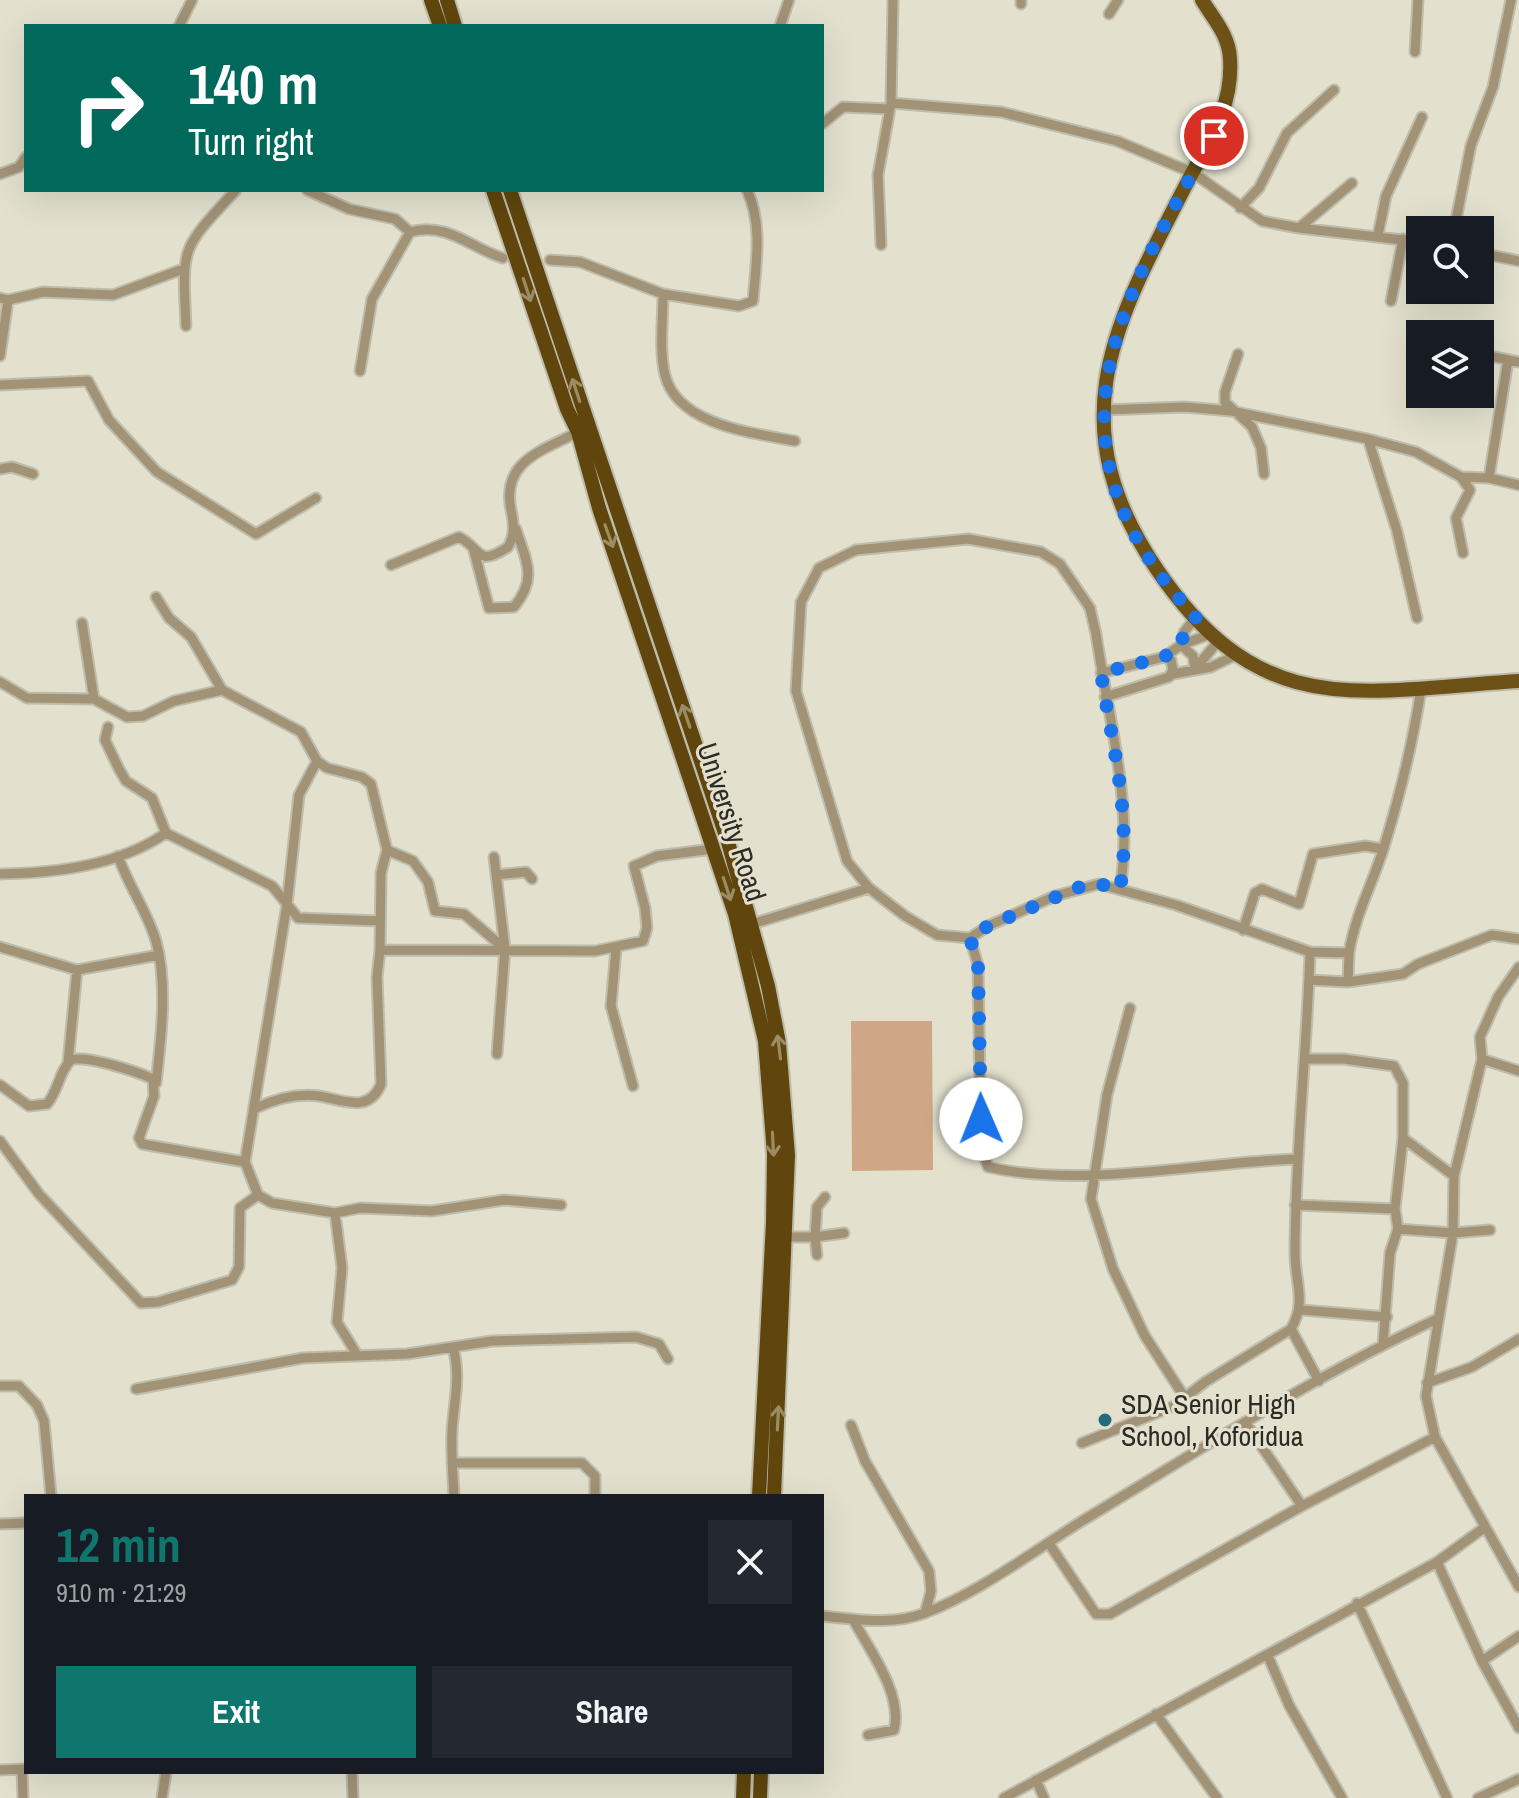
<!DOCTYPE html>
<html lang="en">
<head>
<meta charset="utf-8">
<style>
	body { margin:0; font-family:"Archivo Narrow",sans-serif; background:#242831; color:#f1f3f6; height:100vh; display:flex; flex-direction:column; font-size:30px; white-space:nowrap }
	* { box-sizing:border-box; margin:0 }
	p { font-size:26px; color:#9ea1a6 }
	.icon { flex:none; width:44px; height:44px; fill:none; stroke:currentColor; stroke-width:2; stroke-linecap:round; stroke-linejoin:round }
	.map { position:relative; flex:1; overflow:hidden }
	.drawer { position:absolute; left:24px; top:1494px; width:800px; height:280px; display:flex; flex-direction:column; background:#171b24; border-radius:0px; box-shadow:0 8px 32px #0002 }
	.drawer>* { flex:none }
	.banner { position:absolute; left:24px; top:24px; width:800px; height:168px; border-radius:0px; box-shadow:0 8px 32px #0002; background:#00695c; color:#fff; overflow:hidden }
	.fabs { position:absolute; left:1406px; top:216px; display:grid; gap:16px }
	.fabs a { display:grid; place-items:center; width:88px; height:88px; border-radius:0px; background:#171b24; box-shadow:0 8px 32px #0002; font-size:40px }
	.pin { position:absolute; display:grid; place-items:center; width:68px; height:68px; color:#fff; margin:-34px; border:4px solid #fff; border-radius:50%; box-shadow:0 2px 8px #0007 }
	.me { position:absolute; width:88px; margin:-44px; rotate:359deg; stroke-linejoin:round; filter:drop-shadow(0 0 6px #0008) }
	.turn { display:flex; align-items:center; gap:28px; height:168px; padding:0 32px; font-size:36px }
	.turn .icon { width:104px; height:104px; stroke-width:2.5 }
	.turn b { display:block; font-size:56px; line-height:68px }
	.round { display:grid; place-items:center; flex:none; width:84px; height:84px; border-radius:0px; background:#242831 }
	.overview { display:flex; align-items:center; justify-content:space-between; height:136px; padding:0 32px }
	h1 { font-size:48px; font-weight:800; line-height:60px; color:#0f766e }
	.button { display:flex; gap:16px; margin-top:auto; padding:16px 32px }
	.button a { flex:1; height:92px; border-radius:0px; background:#0f766e; color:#fff; font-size:32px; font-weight:800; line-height:92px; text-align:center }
	.button a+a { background:#242831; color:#f1f3f6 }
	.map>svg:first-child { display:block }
</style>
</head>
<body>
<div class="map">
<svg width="1519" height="1798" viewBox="0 0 1519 1798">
	<rect width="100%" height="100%" fill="#e3e1ce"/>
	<path fill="#d0a786" d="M851 1021H932L933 1170 852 1171Z"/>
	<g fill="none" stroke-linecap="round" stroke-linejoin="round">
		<g stroke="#bebdac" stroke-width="13">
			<path id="minor" d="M1021 0V4
				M1109 14 1118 0
				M179 26 192 0
				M780 26 789 0
				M1415 52 1418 0
				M891 103 1001 112 1117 141 1193 173 1262 221 1299 228 1420 242
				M822 124 843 107 890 109
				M0 174 19 167 26 157
				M307 190 349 209 395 219 410 232 372 299 360 371
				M1240 208 1259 188 1287 133 1334 90
				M1299 228 1352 183
				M1454 230 1471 145 1493 87 1511 0
				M410 232C449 222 470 248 503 258
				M1378 235 1386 196 1422 117
				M881 245 878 175 891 103 893 0
				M1480 253 1519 261
				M550 260 580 262 663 294 739 306 753 301C756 264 763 224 747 190
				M663 294C663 320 659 350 665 375 677 425 753 433 795 441
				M0 298 8 300 43 292 113 295 183 269
				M1391 301 1403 239
				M186 326C182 244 181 250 236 190
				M1415 347 1420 348
				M1238 354 1225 392V402L1252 427 1261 448 1264 474
				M1480 354 1519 362
				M0 356 8 300
				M0 385 88 381 109 420 157 472 256 534 316 498
				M1103 410 1185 407 1231 411 1368 439 1416 452 1461 477 1489 478 1519 485
				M1368 439 1397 531 1417 618
				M0 469 12 467 33 474
				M1461 477 1470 490 1456 518 1463 553
				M1489 478 1508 360
				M474 551 489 608 514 607C538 578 526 561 516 529
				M391 565 459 537C482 549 477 568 508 547 515 535 514 523 511 510 501 461 542 451 578 432
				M156 597 169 618 191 637 222 690
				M82 623 94 699
				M1181 645 1184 632 1196 617
				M1181 645 1193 656 1195 669
				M1164 657 1181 645 1213 633
				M1195 669 1220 639
				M1101 673 1164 657 1171 660 1173 670 1169 677 1105 697
				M1173 674 1211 667 1236 655
				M0 682 27 698 94 699 127 717 143 716 174 701 222 690 301 732 317 761 327 768 362 777 371 784 387 850 413 861 428 882 435 911 464 914 505 949
				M108 727 105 740 119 769 126 781 152 798 166 833 272 886 287 904 245 1162 258 1195 272 1203 335 1213 360 1208 432 1211 504 1200 561 1205
				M317 761 299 795 287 904 298 918 379 921
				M118 856C128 885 147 911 156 941 168 985 161 1039 156 1083
				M494 857 505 949 497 1054
				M0 874C56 873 118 866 166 833
				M496 875 526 872 532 879
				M752 924 869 888
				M1243 930 1255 893 1262 889 1299 904 1313 854 1365 846 1383 849
				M970 938 937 935 905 916 869 888 847 861 796 691 801 602 819 568 856 550 968 539 1041 552 1060 564 1090 608 1096 634C1108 715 1134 808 1120 889
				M0 947 77 970
				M616 949 611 1006 633 1086
				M380 950 381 873 387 850
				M1310 952C1307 1053 1295 1153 1295 1253 1295 1284 1307 1301 1291 1329L1319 1381
				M1519 967 1498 997 1480 1037 1482 1059 1454 1176 1453 1233 1426 1396 1435 1437 1519 1587
				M1309 980 1348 982 1403 974 1418 964 1492 935 1519 939
				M1348 982 1349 953
				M1130 1008 1107 1095 1091 1199 1113 1269 1145 1336 1185 1398
				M1305 1059H1344L1394 1066 1403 1083V1138L1395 1209 1398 1229 1390 1253 1383 1344
				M1482 1059 1519 1071
				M68 1063 77 970 159 955
				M0 1085 29 1106 47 1104C58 1092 59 1072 70 1061 80 1052 140 1073 153 1079L154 1096 139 1138 142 1144 245 1162
				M256 1108C275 1099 297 1093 319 1096 343 1100 369 1114 381 1084L377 977 380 950 595 951 643 941 647 928 645 908 634 866 657 856 713 849
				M1403 1138 1454 1176
				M0 1141 39 1194 141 1303 158 1302 232 1280 239 1267 240 1208 258 1195
				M1298 1159C1200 1162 1083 1189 988 1167L981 1147 978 965 970 938 988 926 1055 896 1099 884 1176 905 1310 952 1349 953C1355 915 1373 883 1384 847 1400 795 1413 742 1421 689
				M1295 1205 1395 1209
				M335 1213 342 1268 337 1322 356 1353
				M1398 1229 1453 1233 1490 1230
				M787 1237H815L817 1207 825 1197
				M817 1255 815 1237 844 1233
				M1302 1310 1387 1317
				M453 1347 492 1341 636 1337 659 1344 668 1359
				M1427 1383 1472 1367 1519 1339
				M0 1386H19L37 1405 44 1421 51 1496
				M136 1389 303 1358 407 1354 453 1347C461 1377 454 1401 452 1431 451 1453 453 1474 454 1496
				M1245 1422 1302 1506
				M851 1425 865 1461 929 1571 931 1591 925 1613
				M1082 1443 1174 1406 1205 1382 1291 1329
				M452 1463H582L595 1476V1496
				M0 1524 26 1523
				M1050 1545 1096 1614H1110L1302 1506 1435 1437
				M1437 1562 1482 1661 1519 1728
				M1357 1603 1447 1798
				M822 1616C856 1619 891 1626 925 1613 978 1593 1034 1551 1082 1521 1198 1451 1314 1376 1437 1319
				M854 1621C870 1651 903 1694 894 1730L868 1735
				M1268 1656 1289 1705 1342 1798
				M1482 1661 1519 1636
				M1156 1714 1217 1798
				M0 1770 25 1769
				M22 1770 23 1798
				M352 1772 353 1798
				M1036 1780 1044 1798
				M162 1798 166 1772
				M1004 1798 1437 1562 1485 1527
				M1478 1798 1519 1779"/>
		</g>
		<g stroke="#bebdac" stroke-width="18">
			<path id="primary" d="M1202 0C1214 20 1229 35 1230 59 1233 105 1211 138 1190 177 1117 320 1055 420 1158 571 1262 723 1360 691 1519 681"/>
		</g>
		<g stroke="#bebdac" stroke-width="18">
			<path id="trunk" d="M431 0 440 26
				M447 0 455 26
				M493 190 567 409 578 432 599 508 735 914 765 1041 774 1154 773 1222 759 1496
				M510 190 728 842 768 986 779 1043 788 1155 774 1496
				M743 1798 744 1772
				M760 1798 761 1772"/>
		</g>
		<use href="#minor" stroke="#a29276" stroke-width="9"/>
		<use href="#primary" stroke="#6d5117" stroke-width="14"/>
		<use href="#trunk" stroke="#60460c" stroke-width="14"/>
	</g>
	<defs><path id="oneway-shaft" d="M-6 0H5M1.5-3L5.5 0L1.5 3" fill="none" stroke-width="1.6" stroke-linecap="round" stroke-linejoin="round" transform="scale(2)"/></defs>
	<g stroke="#9b8c63">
		<use href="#oneway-shaft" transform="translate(527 290) rotate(72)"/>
		<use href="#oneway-shaft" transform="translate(576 390) rotate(-108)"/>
		<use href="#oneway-shaft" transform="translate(609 536) rotate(70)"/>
		<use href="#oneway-shaft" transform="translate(686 716) rotate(-109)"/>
		<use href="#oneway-shaft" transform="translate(727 889) rotate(72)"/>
		<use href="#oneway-shaft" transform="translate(779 1047) rotate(-97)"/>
		<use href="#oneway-shaft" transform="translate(773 1144) rotate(87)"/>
		<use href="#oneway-shaft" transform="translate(778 1418) rotate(-87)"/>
	</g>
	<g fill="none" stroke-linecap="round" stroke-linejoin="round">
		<path stroke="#1a73e8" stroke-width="14" stroke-dasharray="0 25.2" d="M981 1119 978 965 970 938 988 926 1082 886 1099 884 1120 889C1132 815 1112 745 1101 673L1164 657 1181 645 1184 632 1196 617C1035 448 1115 309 1214 136"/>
	</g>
	<circle fill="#246c79" stroke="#e3e1ce" stroke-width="3" cx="1105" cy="1420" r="8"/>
	<g text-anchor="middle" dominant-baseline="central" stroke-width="6" stroke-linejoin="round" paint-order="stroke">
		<g font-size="28" fill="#2c2b24" stroke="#e3e1ce">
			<text transform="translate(732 822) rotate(72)">University Road</text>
		</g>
		<g font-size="28" fill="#2c2b24" stroke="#e3e1ce" text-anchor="start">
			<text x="1121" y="1404">SDA Senior High<tspan x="1121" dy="32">School, Koforidua</tspan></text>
		</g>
	</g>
</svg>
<div class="fabs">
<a><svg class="icon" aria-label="search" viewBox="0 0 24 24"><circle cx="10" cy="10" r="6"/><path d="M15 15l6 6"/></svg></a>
<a><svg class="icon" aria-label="layers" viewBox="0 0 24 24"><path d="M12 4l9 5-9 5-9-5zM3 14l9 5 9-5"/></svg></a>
</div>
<div class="pin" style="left:1214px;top:136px;background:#d93025"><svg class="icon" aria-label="arrive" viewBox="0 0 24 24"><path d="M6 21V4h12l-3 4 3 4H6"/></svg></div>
<svg class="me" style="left:981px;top:1119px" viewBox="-20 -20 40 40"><circle r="19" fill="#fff"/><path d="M0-13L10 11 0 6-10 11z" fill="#1a73e8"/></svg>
<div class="banner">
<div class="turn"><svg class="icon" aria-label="right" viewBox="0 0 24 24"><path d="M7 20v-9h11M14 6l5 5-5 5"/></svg><div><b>140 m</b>Turn right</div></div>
</div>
<section class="drawer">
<div class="overview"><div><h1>12 min</h1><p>910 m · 21:29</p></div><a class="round"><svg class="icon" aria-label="close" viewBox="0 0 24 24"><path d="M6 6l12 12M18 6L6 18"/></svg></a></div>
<div class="button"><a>Exit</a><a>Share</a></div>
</section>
</div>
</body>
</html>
